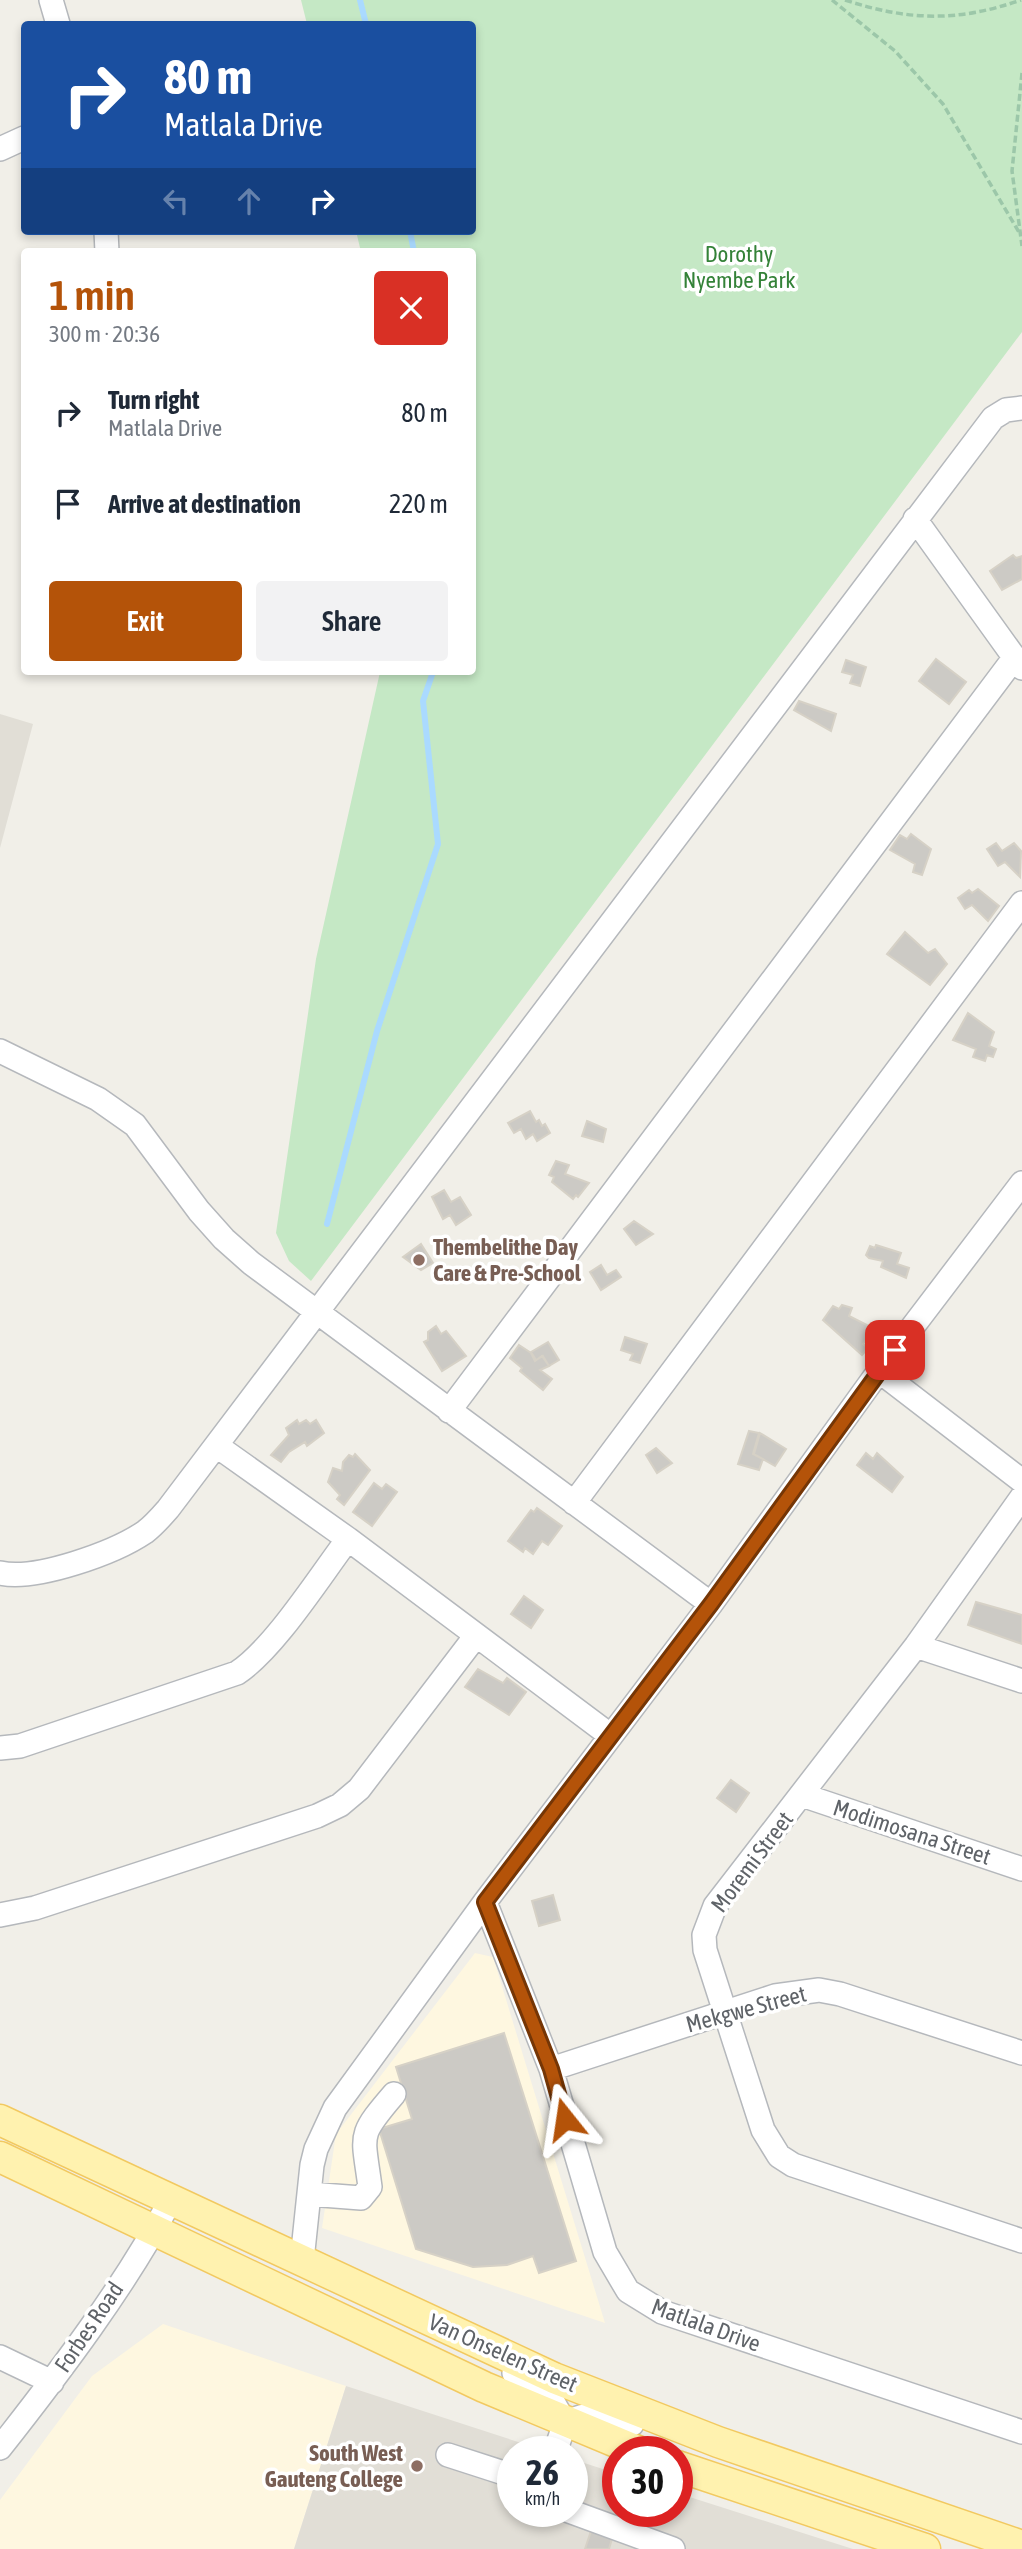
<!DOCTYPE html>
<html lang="en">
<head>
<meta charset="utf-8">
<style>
	body { margin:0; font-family:"Asap Condensed",sans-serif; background:#f2f2f3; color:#1f2937; height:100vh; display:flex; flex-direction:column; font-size:26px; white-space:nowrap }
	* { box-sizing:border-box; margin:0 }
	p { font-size:23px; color:#747a83 }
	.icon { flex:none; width:38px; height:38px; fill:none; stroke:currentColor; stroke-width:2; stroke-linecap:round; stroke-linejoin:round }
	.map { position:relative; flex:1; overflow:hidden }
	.sheet { position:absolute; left:21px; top:248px; width:455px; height:427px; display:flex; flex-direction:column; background:#fff; border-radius:7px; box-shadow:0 4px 10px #0003 }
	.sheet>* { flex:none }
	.top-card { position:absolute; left:21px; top:21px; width:455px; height:214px; border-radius:7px; box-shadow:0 4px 10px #0003; background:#1a4fa0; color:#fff; overflow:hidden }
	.speed { position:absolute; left:497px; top:2436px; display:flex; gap:14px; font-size:35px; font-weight:700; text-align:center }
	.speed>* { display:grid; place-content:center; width:91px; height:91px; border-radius:50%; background:#fff; box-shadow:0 4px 10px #0003; line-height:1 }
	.speed small { font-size:18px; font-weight:400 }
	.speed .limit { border:10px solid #d22; background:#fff; color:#111 }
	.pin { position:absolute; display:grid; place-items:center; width:60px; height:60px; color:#fff; margin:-30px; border-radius:14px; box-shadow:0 4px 10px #0006 }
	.me { position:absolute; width:77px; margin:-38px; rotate:345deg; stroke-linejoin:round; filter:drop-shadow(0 0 5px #0008) }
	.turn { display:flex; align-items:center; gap:24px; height:147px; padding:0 28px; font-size:32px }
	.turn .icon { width:91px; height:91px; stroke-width:2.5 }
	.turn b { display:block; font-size:49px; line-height:60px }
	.lanes { display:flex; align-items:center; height:66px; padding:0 28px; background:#0003; justify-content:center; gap:35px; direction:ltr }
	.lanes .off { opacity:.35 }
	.round { display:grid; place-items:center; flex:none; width:74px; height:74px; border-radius:7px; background:#f2f2f3 }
	.overview { display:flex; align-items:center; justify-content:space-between; height:119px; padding:0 28px }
	h1 { font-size:42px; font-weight:600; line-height:52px; color:#b45309 }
	.primary-button { display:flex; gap:14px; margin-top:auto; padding:14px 28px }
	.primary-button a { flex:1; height:80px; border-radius:7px; background:#b45309; color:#fff; font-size:28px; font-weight:600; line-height:80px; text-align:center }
	.primary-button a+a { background:#f2f2f3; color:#1f2937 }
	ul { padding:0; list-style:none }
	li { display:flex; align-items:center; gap:21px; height:91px; padding:0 28px }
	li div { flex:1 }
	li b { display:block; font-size:26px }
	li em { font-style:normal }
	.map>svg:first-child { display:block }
</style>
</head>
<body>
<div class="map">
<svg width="1022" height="2549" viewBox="0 0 1022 2549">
	<rect width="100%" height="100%" fill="#f1efe8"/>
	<path fill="#fef7e0" d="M475 1953 493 1957 605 2323 322 2228 336 2134Z
		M163 2324 346 2386 294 2549H0V2500L92 2376Z"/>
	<path fill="#e1ded6" d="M0 714 33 724 0 848Z
		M346 2386 549 2452H513V2511H572V2459L618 2474V2511H677V2493L853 2549H294Z"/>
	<path fill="#c5e8c5" d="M301 0H1022V332L311 1281 289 1261 276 1233 316 959 380 672H472V252H361L356 231H472V24H307Z"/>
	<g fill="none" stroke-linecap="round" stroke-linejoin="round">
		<path stroke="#aadaff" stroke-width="6" d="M360 0 366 24
			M410 231 414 252
			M327 1224 377 1031 438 844 423 701 433 672"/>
	</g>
	<path fill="#cccac5" stroke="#d6d1c6" stroke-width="2" d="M1013 555 1016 558 1022 556V579L1002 590 990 571Z
		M936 659 966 682 949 704 919 681Z
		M846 660 866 667 860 686 850 683 853 675 842 672Z
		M799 701 836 714 831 731 794 710Z
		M911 834 931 849 922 875 913 872 915 864 890 850 900 835 907 839Z
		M996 843 1002 851 1014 843 1021 851 1020 877 1005 862 998 866 987 849Z
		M978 889 999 906 988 921 972 905 965 909 958 898 969 890 972 893Z
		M905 932 928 953 935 949 947 964 930 985 887 954Z
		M968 1013 994 1032 989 1046 996 1049 993 1057 987 1055 985 1061 973 1057 976 1049 953 1040Z
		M530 1111 536 1122 539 1120 542 1126 545 1124 550 1133 537 1141 533 1134 526 1139 521 1129 514 1133 508 1123Z
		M587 1121 606 1129 603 1142 582 1136Z
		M556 1161 569 1165 565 1174 589 1183 578 1197 576 1195 573 1199 552 1182 554 1177 549 1175Z
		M444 1190 451 1202 460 1197 471 1215 456 1225 450 1215 443 1219 432 1197Z
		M634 1221 653 1234 636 1245 624 1229Z
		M421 1244 433 1263 421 1270 403 1257Z
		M876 1245 901 1253 897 1264 909 1268 906 1278 881 1267 883 1261 869 1258 866 1255 870 1246 875 1248Z
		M601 1265 607 1275 616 1270 621 1277 601 1290 590 1272Z
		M842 1305 852 1308 849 1316 875 1329 863 1344 868 1348 862 1355 823 1320 833 1306 839 1309Z
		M436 1326 441 1334 446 1331 466 1356 442 1371 424 1342 428 1340V1332Z
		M625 1337 647 1344 640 1363 630 1360 633 1354 621 1350Z
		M548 1342 559 1360 549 1366 543 1356 536 1360 531 1352Z
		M519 1345 531 1353 535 1361 542 1356 549 1366 540 1370 552 1379 543 1390 520 1371 522 1368 510 1358Z
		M297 1420 299 1424 306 1420 310 1424 316 1420 324 1433 307 1446 305 1442 289 1452 281 1462 271 1455 289 1435 286 1428Z
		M749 1431 759 1433 753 1454 763 1459 759 1470 738 1464Z
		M760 1433 786 1449 775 1466 754 1454Z
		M656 1448 672 1463 657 1473 646 1455Z
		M866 1453 873 1459 877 1453 903 1477 892 1492 857 1465Z
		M355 1454 370 1470 344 1505 337 1499 340 1495 328 1482 333 1468 342 1471 343 1462 349 1455 353 1457Z
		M374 1483 382 1489 386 1484 397 1492 372 1526 353 1512Z
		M537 1508 562 1526 548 1545 542 1541 533 1554 525 1548 523 1552 508 1541 531 1510 534 1512Z
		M524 1596 543 1610 531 1628 511 1614Z
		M976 1602 1022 1615V1644L968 1625Z
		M478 1669 503 1683 507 1678 526 1692 509 1715 465 1687Z
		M731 1780 749 1793 736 1812 717 1798Z
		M553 1895 560 1920 539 1926 532 1901Z
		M504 2033 576 2261 539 2273 533 2256 507 2265 473 2267 416 2249 379 2129 412 2119 396 2067Z
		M593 2525 614 2532 609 2549H585Z"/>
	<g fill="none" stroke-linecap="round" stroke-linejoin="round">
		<g stroke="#b5b8bc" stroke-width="26">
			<path id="minor" d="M51 0 58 24
				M0 149 24 138
				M106 231 107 252
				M915 519 1022 668
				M0 1051 98 1099 135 1125 199 1211 224 1239 251 1263 711 1604
				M879 1371 1022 1481
				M449 1411 1015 657
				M217 1446 348 1539 611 1736
				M1022 1497 916 1646 715 1906 704 1935 705 1950 763 2130 779 2156 793 2165 1022 2241
				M574 1503 1022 903
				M0 1573C36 1581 114 1553 145 1532 153 1526 161 1517 168 1509L993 418 1006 410 1022 408
				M916 1646 1022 1681
				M0 1748 20 1746 237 1673C274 1649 320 1576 348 1539
				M802 1795 1022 1869
				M485 1902 551 2069 605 2252 628 2291 662 2312 1022 2432
				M0 1915 35 1908 317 1816 340 1805 359 1789 475 1637
				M551 2069 775 1996 819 1990 840 1994 1022 2053
				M309 2194 361 2198 370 2187C363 2133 357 2137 394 2094
				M302 2260 312 2165 316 2149 335 2108 485 1902 711 1604 879 1371 1022 1183
				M0 2357 52 2382
				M514 2373 549 2395 565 2423
				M0 2448C59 2373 126 2285 170 2201
				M555 2452 565 2423C591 2410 607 2413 632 2424
				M448 2455 513 2476
				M569 2511 673 2549"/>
		</g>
		<g stroke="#f2c960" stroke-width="33">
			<path id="major" d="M0 2120 554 2378 718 2442 1022 2546
				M0 2157 484 2387 640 2452
				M677 2466 925 2549"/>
		</g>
		<path stroke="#9cc7a9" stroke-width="3.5" stroke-dasharray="7 3.5" stroke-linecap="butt" d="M832 0 895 51 943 104 1020 234
			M845 0C909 21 958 22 1021 0
			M1022 73 1012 171 1022 246"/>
		<use href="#minor" stroke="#fff" stroke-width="23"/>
		<use href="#major" stroke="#fff2af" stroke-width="30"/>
	</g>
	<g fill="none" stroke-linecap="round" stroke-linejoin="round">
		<g stroke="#753606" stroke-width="18">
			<path id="route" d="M565 2119 551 2069 485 1902 711 1604 895 1350"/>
		</g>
		<use href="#route" stroke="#b45309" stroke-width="12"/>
	</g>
	<g fill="#8d6e63" stroke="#fff" stroke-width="2.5">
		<circle cx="419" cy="1260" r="7"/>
		<circle cx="417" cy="2466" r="7"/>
	</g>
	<g text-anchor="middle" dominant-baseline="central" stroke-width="7" stroke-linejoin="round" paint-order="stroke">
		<g font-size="23" fill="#348238" stroke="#fff">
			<text x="739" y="254">Dorothy<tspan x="739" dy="26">Nyembe Park</tspan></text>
		</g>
		<g font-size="23" font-weight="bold" fill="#785e54" stroke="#fff" text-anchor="start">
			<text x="433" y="1247">Thembelithe Day<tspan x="433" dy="26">Care &amp; Pre-School</tspan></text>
			<text x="403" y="2453" text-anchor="end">South West<tspan x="403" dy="26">Gauteng College</tspan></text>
		</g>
		<g font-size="23" fill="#5f6368" stroke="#fff">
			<text transform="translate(912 1832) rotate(18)">Modimosana Street</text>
			<text transform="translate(752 1862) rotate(-53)">Moremi Street</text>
			<text transform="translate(746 2009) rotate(-15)">Mekgwe Street</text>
			<text transform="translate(706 2325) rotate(20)">Matlala Drive</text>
			<text transform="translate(89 2327) rotate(-56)">Forbes Road</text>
			<text transform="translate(503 2353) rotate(24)">Van Onselen Street</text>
		</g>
	</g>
</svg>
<div class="speed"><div>26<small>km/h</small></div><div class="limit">30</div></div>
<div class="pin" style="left:895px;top:1350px;background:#d93025"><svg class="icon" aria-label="arrive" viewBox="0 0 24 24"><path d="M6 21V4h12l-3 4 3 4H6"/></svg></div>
<svg class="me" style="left:565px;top:2119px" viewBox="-20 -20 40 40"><path d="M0-17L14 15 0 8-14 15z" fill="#b45309" stroke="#fff" stroke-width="4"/></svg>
<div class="top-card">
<div class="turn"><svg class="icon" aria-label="right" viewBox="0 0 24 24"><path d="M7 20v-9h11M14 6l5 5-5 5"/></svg><div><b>80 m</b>Matlala Drive</div></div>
<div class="lanes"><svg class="icon off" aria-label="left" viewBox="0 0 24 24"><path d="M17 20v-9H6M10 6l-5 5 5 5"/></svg><svg class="icon off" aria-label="ahead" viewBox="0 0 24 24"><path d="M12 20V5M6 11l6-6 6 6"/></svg><svg class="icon" aria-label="right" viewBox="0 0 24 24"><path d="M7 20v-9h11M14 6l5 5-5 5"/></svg></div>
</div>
<section class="sheet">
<div class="overview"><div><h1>1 min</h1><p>300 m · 20:36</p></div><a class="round" style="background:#d93025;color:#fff"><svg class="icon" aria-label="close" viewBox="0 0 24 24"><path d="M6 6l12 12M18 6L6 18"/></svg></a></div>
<ul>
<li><svg class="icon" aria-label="right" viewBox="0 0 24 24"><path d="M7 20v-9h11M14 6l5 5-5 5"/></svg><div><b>Turn right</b><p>Matlala Drive</p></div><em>80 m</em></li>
<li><svg class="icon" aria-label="arrive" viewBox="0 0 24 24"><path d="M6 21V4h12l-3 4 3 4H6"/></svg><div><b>Arrive at destination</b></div><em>220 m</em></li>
</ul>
<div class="primary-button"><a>Exit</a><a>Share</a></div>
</section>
</div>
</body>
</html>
